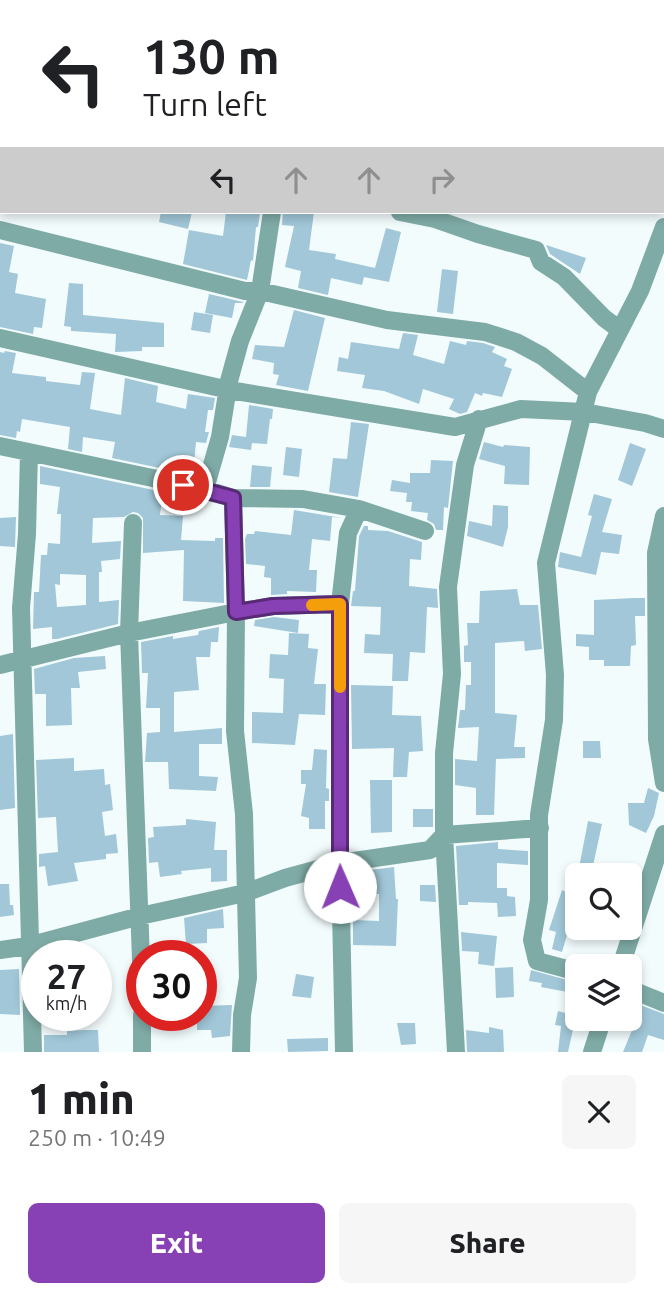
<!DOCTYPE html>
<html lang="en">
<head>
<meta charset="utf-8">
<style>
	body { margin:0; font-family:Ubuntu,sans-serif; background:#f6f6f6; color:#202124; height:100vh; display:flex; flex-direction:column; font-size:26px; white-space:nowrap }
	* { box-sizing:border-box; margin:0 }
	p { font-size:23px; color:#757577 }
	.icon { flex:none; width:38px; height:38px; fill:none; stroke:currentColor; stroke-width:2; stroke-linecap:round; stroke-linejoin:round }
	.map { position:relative; height:1052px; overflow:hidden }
	.sheet { display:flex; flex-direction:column; background:#fff; flex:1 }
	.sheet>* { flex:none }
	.guide { position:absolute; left:0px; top:0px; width:665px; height:214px; box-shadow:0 4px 10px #0003; background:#fff; color:#202124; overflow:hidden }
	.tools { position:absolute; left:565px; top:863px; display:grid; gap:14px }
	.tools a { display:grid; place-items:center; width:77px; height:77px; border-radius:10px; background:#fff; box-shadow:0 4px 10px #0003; font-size:35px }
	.speed { position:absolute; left:21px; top:940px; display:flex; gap:14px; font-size:35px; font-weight:700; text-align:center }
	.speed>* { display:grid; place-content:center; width:91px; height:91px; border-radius:50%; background:#fff; box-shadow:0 4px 10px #0003; line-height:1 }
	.speed small { font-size:18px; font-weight:400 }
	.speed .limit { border:10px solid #d22; background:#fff; color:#111 }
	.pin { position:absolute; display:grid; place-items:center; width:60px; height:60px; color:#fff; margin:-30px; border:4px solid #fff; border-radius:50%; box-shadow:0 2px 7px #0007 }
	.me { position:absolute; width:77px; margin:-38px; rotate:359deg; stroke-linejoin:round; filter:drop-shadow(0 0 5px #0008) }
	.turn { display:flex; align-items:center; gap:24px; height:147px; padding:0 28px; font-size:32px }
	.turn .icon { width:91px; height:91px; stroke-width:2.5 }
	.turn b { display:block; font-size:49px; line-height:60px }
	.lanes { display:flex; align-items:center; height:66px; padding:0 28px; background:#0003; justify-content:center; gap:35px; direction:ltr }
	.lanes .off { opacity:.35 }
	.round { display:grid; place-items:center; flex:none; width:74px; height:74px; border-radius:10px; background:#f6f6f6 }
	.headline { display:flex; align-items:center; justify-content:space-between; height:119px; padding:0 28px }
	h1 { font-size:42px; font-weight:800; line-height:52px }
	.primary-button { display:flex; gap:14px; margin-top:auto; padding:14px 28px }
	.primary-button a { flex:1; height:80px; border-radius:10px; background:#8741b4; color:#fff; font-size:28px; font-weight:800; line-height:80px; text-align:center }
	.primary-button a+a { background:#f6f6f6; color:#202124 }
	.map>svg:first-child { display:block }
</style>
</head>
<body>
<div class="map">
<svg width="664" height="1052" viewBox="0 0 664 1052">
	<rect width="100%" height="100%" fill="#f3fcfd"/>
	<path fill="#a1c7d8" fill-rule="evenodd" d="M161 212H192L188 229 159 222Z
		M226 212 260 213 258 227H256L253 261 251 260 247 280 183 264 189 230 223 236Z
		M283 212H314L309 250 336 254 335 259 375 268 386 228 401 232 389 282 364 277 362 285 331 278 328 295 298 288 301 271 285 267 294 226 282 225Z
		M0 243 14 246 9 272 18 274 15 293 46 299 42 328 34 327 33 334 0 327Z
		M546 245 586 258 580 274 550 254Z
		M442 269 458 271 453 314 437 312Z
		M69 283 83 284V315L164 323V347H142V351L115 352 116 334 71 331V327L64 326Z
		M209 294 243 302V303H235L232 318 205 313Z
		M294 310 325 318 308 391 276 385 279 375 273 374 274 363 252 359 255 345 284 347Z
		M194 312 213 315 210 333 191 330Z
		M403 333 418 335 413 355 444 364 450 341 466 345 467 341 483 343 495 347 492 352 507 359 504 366 512 369 502 397 483 393 482 396 475 393 467 412 460 414 449 409 454 399 423 389 419 404 384 391 362 388 365 375 337 371 339 357 348 359 351 342 399 349Z
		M5 351 16 353 12 373 46 377V381L80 385 82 372 95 373 90 409 121 415 125 378 158 386 156 402 186 409 188 394 215 398 213 410H208L205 432H209L206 443 196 442 193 475 112 458 115 442 83 437 82 452 68 449 70 427 22 419 20 432 17 431 16 438 0 435V352L4 353Z
		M249 405 273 409 272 419H270L267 444 252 443 251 450 229 447 232 435 246 437Z
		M351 422 369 424 358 497 329 492 333 458 347 459Z
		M484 442 503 447 504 445 530 447 529 485 504 484 505 466 479 459Z
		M630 443 646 449 632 486 618 480Z
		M286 447 302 449 299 477 283 475Z
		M431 460 453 461 448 508 444 507 443 530H436L434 524 427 520 428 513 411 511 412 502H406L407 493 390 491 392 480 410 483V473H430Z
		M252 465 272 467 270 487H250Z
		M40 466 163 492 160 515 183 516 181 540 215 541V538H223L224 603 183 601 184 550 143 553V518L138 513 133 512 124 517 93 518 92 543 121 541 120 559 101 561 102 572H99V602L119 600 118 624 57 639H52V627L33 629 34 592H39L41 555H47L48 543 60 544 61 514H57L60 487 40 484ZM60 574 86 575V605L57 607 55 584 60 585Z
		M594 494 612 499 602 532 622 535 619 554 601 552 596 575 558 567 560 552 581 557 592 516 588 515Z
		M493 505 508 506V527L503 547 467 536 469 521 492 526Z
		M294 510 342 518 332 517 330 541 312 539 309 570H317L316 592 287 591V594L271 595V578L264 577 265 566 246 564 245 539 247 534H254L255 531 291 535Z
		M16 517 15 547 0 546V518Z
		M364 526H368V530L388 531 422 542 421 560 410 559 409 586 437 589 438 608 427 607 425 653 410 652 408 681H392L393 654 364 653 365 634 380 635 381 607 351 606 353 591H355L359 536Z
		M517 589 520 605H538L542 649 525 651 524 641 495 643V713L517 715 514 747H525V758L496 759 494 815H476V788L455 785V759L477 761 479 727 458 728 460 710H465L466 685H471V662H464V646L468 645 467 623H479L480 591Z
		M634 598H645V616H635L636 645 631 646 630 666H604V660H589V647L576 646V634L594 635V600Z
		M274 617 299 620 298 633 254 626 255 620Z
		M219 627 218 642H211L210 657H196L199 690 174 692V732L222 728V744H199V776L218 777 216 791 169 789 168 762H145L147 733 160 732V708H146L148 673H142L141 642 173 636V639L198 635 199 631Z
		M289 633 309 634 308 648 318 649 314 684H326L325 715 299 714 295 745 252 743V712L283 713 284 679 269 678 270 654 288 655Z
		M105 656 106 669 78 672 80 688H71L72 725 46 726V694H35L34 669 74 658Z
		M351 685 393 686 392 715 421 716 423 751 409 752 407 777H393L394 748 352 749Z
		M13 734 15 808 0 810V736Z
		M583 741H600L601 758H583Z
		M314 749 327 750 326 788 329 789V801H325V829H309V818L301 816 306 784H301V770H312Z
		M74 758V771L104 769 105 785 110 784 113 810 102 812 105 836 116 834 118 853 106 854V859L74 863 78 881 48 886 45 866 39 867V854L58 852 56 817 38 818 36 760Z
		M370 780H392V832L371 833Z
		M648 788 659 793 654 816 646 833 629 825 628 803H644Z
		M413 809H433V827H413Z
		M186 819 216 822 214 850H227V881L211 882V868L181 871 182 874 160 877 158 862 149 863 148 838 154 837 153 827 186 825Z
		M588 821 602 824 591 875H578V898L562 952 552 949 556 932 549 930 562 890 566 892 575 863H578V873Z
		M498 842V849L528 851V865L497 863V888H507V896L515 897 516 916 498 917 497 903 468 902V905H459L456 846Z
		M394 867 396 899H398L396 946 353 945V920L379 921V894H372V882L366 884 363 871Z
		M329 878V899L311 902 309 888 318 887 317 881Z
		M0 884H9L10 905H13L14 915 0 917Z
		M420 885H435L436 902 420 901Z
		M223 909 224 928 207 929V943L186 944 184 918Z
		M461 932 497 936 494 966 478 964 479 952 462 951Z
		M513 967 514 997 496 998 495 968Z
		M19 969 20 1015 0 1014V970Z
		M531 970 578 983V994L541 987 542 983 529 981Z
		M296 974 314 977 311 998 292 996Z
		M630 1001 664 1014V1040L648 1035 642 1052H623L635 1023 630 1022Z
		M232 1005 230 1036 212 1038 211 1030H197V1015H201V1006Z
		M558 1011 576 1016 568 1052H558L561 1026 555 1025Z
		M397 1023H415L416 1044 401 1045Z
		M489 1027 503 1030 504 1052H467L466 1030 489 1033Z
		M84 1030H98L99 1052H44V1035H67V1031Z
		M328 1038V1051L288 1052 287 1039Z"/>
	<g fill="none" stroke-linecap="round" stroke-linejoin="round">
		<path stroke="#7faba6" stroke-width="18" d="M404 0H405
			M58 2 59 0
			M326 2 327 0
			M0 123 2 124
			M663 130H664
			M0 205 2 198
			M400 212 435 219 478 234 536 250 541 262 564 277 604 318 620 330
			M0 230 245 291H260L387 320 485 332 516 342 542 356 588 392
			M0 338 229 390 455 427 521 409 584 412 645 423 664 429
			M0 446 205 489 233 498 303 499 359 509 425 531
			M29 452 27 534 21 608 33 1052
			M205 489 220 437 229 381 240 341 260 291 272 212
			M233 498 236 612 235 731 244 814 248 978 242 1015 241 1052
			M664 516 656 553 657 739 664 783
			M133 523 129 633 142 987
			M0 665 129 633 236 612 273 606 340 604
			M0 950 28 946 140 916 245 893 285 878 340 863 430 850 444 835 540 828
			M621 966 664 834
			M578 972 537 961 532 940 539 900V815L554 720 555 675 546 563 588 392 640 291 664 227
			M630 989 664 1003
			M142 1015V1052
			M344 1052 340 863V604L348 533 359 509
			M456 1052 444 835V753L452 674 448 587 465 465 479 419
			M592 1052 603 1018"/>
	</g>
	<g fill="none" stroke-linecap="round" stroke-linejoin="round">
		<g stroke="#582a75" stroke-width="18">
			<path id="route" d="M183 485 233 498 236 612 273 606 340 604V887"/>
		</g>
		<use href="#route" stroke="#8741b4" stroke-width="12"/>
		<path stroke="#f59e0b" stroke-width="12" d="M312 605 340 604V687"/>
	</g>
</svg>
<div class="tools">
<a><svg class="icon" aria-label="search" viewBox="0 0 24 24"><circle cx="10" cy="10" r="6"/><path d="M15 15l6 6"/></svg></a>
<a><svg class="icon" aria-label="layers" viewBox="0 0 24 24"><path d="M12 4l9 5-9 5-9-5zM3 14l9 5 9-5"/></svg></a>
</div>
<div class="speed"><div>27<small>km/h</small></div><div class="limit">30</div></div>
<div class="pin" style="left:183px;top:485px;background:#d93025"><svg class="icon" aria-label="arrive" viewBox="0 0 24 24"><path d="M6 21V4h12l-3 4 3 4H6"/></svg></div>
<svg class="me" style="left:340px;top:887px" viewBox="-20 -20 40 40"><circle r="19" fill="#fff"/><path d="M0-13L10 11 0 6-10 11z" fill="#8741b4"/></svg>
<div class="guide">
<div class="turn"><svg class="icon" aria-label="left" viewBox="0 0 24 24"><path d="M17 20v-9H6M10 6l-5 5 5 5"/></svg><div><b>130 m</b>Turn left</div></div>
<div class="lanes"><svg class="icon" aria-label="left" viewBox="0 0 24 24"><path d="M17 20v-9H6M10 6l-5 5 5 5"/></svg><svg class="icon off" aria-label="ahead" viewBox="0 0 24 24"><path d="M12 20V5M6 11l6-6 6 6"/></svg><svg class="icon off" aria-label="ahead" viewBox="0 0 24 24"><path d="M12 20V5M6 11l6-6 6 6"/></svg><svg class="icon off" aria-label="right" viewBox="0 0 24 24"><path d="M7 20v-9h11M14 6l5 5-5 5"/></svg></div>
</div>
</div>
<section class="sheet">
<div class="headline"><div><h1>1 min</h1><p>250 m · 10:49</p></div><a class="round"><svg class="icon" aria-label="close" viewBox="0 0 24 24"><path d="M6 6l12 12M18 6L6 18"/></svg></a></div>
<div class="primary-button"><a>Exit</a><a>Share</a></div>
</section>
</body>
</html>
